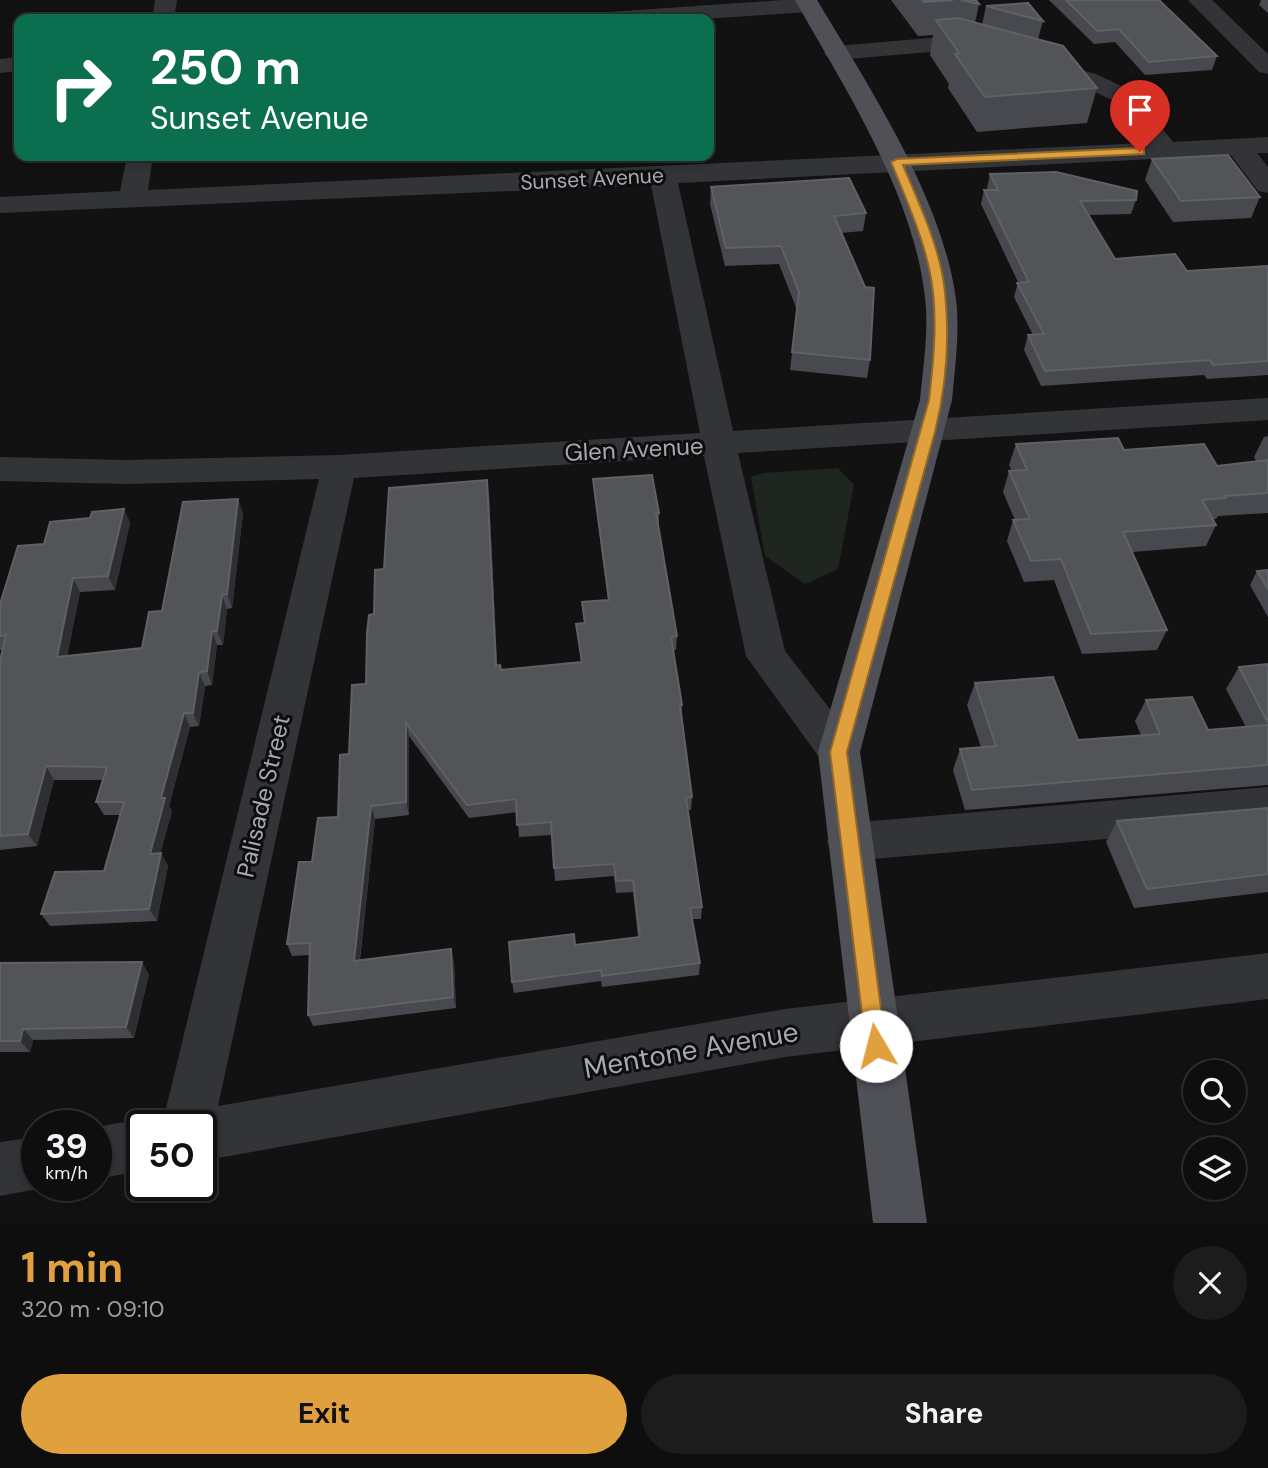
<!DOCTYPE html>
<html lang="en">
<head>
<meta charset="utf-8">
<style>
	body { margin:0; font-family:"DM Sans",sans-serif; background:#1c1c1c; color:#f1f3f6; height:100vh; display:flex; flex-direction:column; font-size:26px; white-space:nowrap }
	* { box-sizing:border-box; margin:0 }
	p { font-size:23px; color:#9b9c9e }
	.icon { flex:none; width:38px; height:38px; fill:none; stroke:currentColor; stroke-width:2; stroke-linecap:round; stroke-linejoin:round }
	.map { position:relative; height:1223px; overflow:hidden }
	.sheet { display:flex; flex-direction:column; background:#0e0e0e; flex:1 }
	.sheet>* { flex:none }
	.banner { position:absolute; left:14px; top:14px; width:700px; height:147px; border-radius:14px; box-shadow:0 4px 10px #0003,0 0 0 2px #2e2e2e; background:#0b6e4f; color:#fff; overflow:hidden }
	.tools { position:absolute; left:1183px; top:1060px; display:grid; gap:14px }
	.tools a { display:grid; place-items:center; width:63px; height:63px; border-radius:50%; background:#0e0e0e; box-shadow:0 4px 10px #0003,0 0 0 2px #2e2e2e; font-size:35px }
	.speed { position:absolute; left:21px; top:1110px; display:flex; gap:14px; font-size:35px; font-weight:700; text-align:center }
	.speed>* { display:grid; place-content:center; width:91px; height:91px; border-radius:50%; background:#0e0e0e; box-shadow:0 4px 10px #0003,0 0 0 2px #2e2e2e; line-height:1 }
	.speed small { font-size:18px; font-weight:400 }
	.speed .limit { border:4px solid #111; border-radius:10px; background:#fff; color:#111 }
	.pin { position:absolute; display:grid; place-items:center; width:60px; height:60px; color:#fff; margin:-72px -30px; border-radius:50% 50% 50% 0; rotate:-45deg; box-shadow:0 0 7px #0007 }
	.pin .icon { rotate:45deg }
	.me { position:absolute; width:77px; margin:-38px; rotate:352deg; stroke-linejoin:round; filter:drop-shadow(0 0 5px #0008) }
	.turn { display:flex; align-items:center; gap:24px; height:147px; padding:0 21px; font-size:32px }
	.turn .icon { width:91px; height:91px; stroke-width:2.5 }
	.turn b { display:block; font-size:49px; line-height:60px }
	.round { display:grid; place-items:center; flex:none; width:74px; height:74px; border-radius:37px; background:#1c1c1c }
	.summary { display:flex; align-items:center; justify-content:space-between; height:119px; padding:0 21px }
	h1 { font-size:42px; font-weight:700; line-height:52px; color:#e0a03d }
	.cta { display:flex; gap:14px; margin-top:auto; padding:14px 21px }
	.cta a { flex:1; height:80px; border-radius:42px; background:#e0a03d; color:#111; font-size:28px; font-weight:700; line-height:80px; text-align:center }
	.cta a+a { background:#1c1c1c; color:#f1f3f6 }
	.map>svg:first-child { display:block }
</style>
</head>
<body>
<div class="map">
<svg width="1268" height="1223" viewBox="0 0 1268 1223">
	<rect width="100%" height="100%" fill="#121213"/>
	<path fill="#1f251f" d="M838 468 854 485 838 569 805 584 765 556 751 477 763 473Z"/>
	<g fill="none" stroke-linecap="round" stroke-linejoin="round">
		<path fill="#333438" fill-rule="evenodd" d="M155 0H177L174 19H152Z
			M783 0H816L820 5 817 10 809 12 703 19H598L601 14 609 12Z
			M1188 0H1212L1268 54V74L1259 72Z
			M953 36 992 46 996 51 992 56 984 58 953 50 836 60 828 58 824 53 828 48 836 46Z
			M19 57V71L0 73V59Z
			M1042 60 1096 74 1132 91 1173 142 1268 137V153H1257L1268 167V193L1258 191 1231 155 678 183 733 431 1268 398V420L738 453 785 651 854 740 860 752 854 764 839 769 824 764 746 656 704 456 354 478 218 1106 785 1009 1268 953V999L785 1057 201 1161V1125H162L319 479 126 484 0 481V457L126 460 339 455 700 433 651 185 0 213V197L120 191 127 156H153L148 190 1146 143 1114 101 1078 84 1033 72 1030 67 1033 62Z
			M1268 787V825L849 861 833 856 827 842 833 828 849 823Z
			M142 1119 158 1125H142V1171L96 1179V1127Z
			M37 1137V1185H48L37 1189 0 1196V1142Z"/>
		<path fill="#4f5157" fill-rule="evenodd" d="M795 0H817C869 87 942 197 956 299 960 332 955 367 952 400L860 752 927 1223H873L818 752 920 400C923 367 929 332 925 298 914 194 845 89 795 0Z"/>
	</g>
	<path fill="#48494e" d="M891 0H976L979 4 975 23 982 25 986 6 1043 21 1038 39 1097 88 1087 123 977 132 948 88 949 84 930 55 933 35 918 36Z
		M1049 0H1159L1217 56 1212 70 1145 75 1115 42 1094 44Z
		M1261 0H1268V13L1259 5Z
		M1152 159 1260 197 1251 218 1173 222 1145 180Z
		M990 174 1136 200 1131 214 1088 215 1115 259 1187 271 1268 266V375L1207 379 1204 375 1041 386 1024 350 1028 335H1033L1014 297 1018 282 981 204 984 190H988L987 188Z
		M711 187 866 213 863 231 841 233 870 360 867 378 790 370 797 310 779 264 725 266 710 204Z
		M1268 436V513L1218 516 1216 519H1213L1216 525 1206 546 1132 552 1167 630 1157 650 1082 654 1054 580 1024 582 1007 541 1013 520H1015L1003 492 1009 471H1012L1009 465 1016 444 1124 450 1217 466 1256 461 1254 457 1264 437Z
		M593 479 659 513V527L677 636 676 650H673L682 705 681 718 692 797 691 810H688L702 907 701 919H692L700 963 699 975 602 987 601 981 514 993 512 982 575 945 638 937 633 892 616 893 614 876 555 881 552 835 519 837 517 812 469 818 409 736V815L375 819 360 960 454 961 456 1008 313 1026 308 1015 310 955 292 956 287 944 312 862 338 817 349 754 366 684 374 614 384 569 489 494 497 665 501 670 581 662 576 624 584 623 582 602 608 600 594 493Z
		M124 509 130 523 115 590 80 592 67 656 142 648 162 611 243 513 232 608 227 609 223 645H217L212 685 205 686 199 726 190 727 169 806 172 811 160 853 168 866 157 921 50 926 41 914 104 871 120 815H104L96 802 103 780H54L37 846 0 850V661L3 650H0V604L44 544 90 518Z
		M1268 570V617L1250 585 1257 571Z
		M1268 664V785L965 810 953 770 960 749 981 747 967 705 975 683 1078 740 1141 735 1135 721 1146 700 1208 730 1246 727 1226 689 1239 667Z
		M1268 808V892L1134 908 1106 842 1117 821Z
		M0 963 149 974 134 1038 33 1040 30 1052H0Z"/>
	<path fill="#2e2f32" d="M487 480 489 494 498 679 496 666Z
		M238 499 243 513 232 608 227 594Z
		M124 509 130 523 115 590 108 576Z
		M73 578 80 592 64 670 57 657Z
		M222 595 227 609 223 645 217 631Z
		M212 631 217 645 212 685 207 671Z
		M199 672 205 686 199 726 193 713Z
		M184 713 190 727 169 806 172 811 157 867 150 854 161 798Z
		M406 723 409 736V815L406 802Z
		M46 766 54 780 37 846 28 834Z
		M371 806 375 819 358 973 354 961Z
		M161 853 168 866 157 921 149 909Z
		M451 949 454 961 456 1008 453 997Z
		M142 962 149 974 134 1038 126 1027Z
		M23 1029 33 1040 30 1052 20 1041Z"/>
	<path fill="#525458" stroke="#5f6166" stroke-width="2" d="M922 0H953L924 2Z
		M961 0H976L979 4Z
		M1066 0H1159L1217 56 1149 62 1119 29 1097 31Z
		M1028 3 1043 21 986 6Z
		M958 18 1063 46 1097 88 985 97 955 54 959 53 936 20Z
		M1228 155 1260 197 1181 201 1152 159Z
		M1056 172 1137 191 1136 200 1080 201 1115 259 1175 254 1187 271 1268 266V361L1213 365 1210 360 1045 371 1028 335 1044 334 1017 283 1029 282 984 190H998L990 174Z
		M849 178 866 213 834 216 865 287 874 288 870 360 792 352 799 292 781 246 726 248 711 187Z
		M1118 438 1124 450 1204 444 1217 466 1268 460V493L1225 496 1226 498 1202 500 1216 525 1123 532 1167 630 1091 634 1061 559 1031 561 1013 520 1030 519 1009 471 1027 470 1016 444Z
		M652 475 659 513H656L677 636 671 637 682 705H680L692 797 686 798 702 907 690 908 700 963 602 976 601 970 512 982 509 942 574 934 575 945 640 937 633 880 616 881 614 864 554 868 551 822 517 825 516 799 467 805 406 723V802L371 806 354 961 451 949 453 997 308 1015 310 943 287 944 299 862H312L318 818 338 817 340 755 349 754 352 685 366 684 367 633 369 615 374 614 375 570 384 569 389 488 487 480 496 666 500 665 501 670 582 662 576 624 585 623 582 602 609 600 593 479Z
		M238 499 227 594 222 595 217 631H212L207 671 199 672 193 713H184L161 798H165L150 854 161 853 149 909 41 914 55 872 104 871 124 802H96L107 767 46 766 28 834 0 836V661L6 635 0 636V604L18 546 44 544 50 522 90 518 92 512 124 509 108 576 73 578 57 657 142 648 149 612 162 611 183 502Z
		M1268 570V589L1257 571Z
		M1268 664V723L1239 667Z
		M1053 677 1078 740 1160 734 1146 700 1192 697 1208 730 1268 725V765L972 790 960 749 996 746 975 683Z
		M1268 808V874L1147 889 1117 821Z
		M142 962 126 1027 23 1029 20 1041H0V963Z"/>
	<path fill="#e0a03d" stroke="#926828" stroke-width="2" d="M1140 148 1144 149V154L903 165C920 206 941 249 945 293 950 339 946 387 935 432L847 752 886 1046 883 1053 876 1056 869 1053 866 1046 830 752 929 400C933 365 937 327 933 292 928 247 908 204 891 162L897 159Z"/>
	<g text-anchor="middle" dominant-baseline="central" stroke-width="6" stroke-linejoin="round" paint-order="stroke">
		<g font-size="21" fill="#a5aab2" stroke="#0d0d0e">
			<text transform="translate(592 179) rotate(-3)">Sunset Avenue</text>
		</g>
		<g font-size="24" fill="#a5aab2" stroke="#0d0d0e">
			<text transform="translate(634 449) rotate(-3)">Glen Avenue</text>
			<text transform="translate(263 796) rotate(-77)">Palisade Street</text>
		</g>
		<g font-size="28" fill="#a5aab2" stroke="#0d0d0e">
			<text transform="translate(691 1050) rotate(-10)">Mentone Avenue</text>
		</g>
	</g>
</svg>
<div class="tools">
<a><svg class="icon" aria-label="search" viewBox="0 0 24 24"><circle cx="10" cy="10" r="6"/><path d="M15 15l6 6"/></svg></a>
<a><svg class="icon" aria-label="layers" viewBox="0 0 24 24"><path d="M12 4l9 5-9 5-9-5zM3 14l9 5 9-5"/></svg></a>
</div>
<div class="speed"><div>39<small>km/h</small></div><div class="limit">50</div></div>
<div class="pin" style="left:1140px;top:152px;background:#d93025"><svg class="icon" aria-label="arrive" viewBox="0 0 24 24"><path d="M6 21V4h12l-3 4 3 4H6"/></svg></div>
<svg class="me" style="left:876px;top:1046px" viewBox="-20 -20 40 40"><circle r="19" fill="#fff"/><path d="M0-13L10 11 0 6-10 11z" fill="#e0a03d"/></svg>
<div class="banner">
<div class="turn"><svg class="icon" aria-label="right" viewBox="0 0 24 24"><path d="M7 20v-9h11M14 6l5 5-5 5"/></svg><div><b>250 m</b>Sunset Avenue</div></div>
</div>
</div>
<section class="sheet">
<div class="summary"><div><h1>1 min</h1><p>320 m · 09:10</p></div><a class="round"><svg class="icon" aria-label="close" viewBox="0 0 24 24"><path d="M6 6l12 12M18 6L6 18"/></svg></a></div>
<div class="cta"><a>Exit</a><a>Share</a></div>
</section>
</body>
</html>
